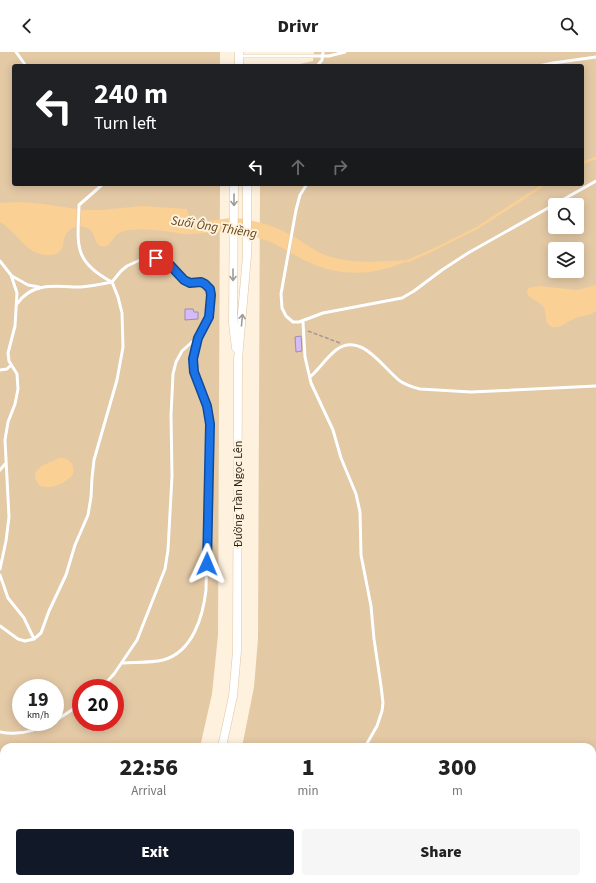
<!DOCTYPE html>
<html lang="en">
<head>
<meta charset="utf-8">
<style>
	body { margin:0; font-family:"Source Sans 3",sans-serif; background:#f6f6f6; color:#222; height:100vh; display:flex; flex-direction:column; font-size:15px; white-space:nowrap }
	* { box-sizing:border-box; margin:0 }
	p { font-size:13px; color:#767676 }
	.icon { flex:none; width:22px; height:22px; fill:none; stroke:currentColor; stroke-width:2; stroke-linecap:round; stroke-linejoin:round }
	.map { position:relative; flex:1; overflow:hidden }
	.drawer { position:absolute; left:0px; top:691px; width:596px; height:140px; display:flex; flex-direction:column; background:#fff; border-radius:12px 12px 0 0; box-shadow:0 2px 10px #0003 }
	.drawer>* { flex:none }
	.hud { position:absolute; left:12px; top:12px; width:572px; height:122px; border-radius:4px; box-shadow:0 2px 10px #0003; background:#202124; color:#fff; overflow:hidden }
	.buttons { position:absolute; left:548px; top:146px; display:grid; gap:8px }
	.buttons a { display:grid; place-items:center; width:36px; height:36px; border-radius:4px; background:#fff; box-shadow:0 2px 10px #0003; font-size:20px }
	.speed { position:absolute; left:12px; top:627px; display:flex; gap:8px; font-size:20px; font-weight:700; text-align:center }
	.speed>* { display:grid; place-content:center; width:52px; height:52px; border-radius:50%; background:#fff; box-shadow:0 2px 10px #0003; line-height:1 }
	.speed small { font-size:10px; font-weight:400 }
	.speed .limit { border:6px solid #d22; background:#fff; color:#111 }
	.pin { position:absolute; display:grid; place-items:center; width:34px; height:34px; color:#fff; margin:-17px; border-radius:8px; box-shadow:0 2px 6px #0006 }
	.me { position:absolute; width:44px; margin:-22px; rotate:1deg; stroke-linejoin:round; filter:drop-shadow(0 0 3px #0008) }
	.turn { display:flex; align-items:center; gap:14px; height:84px; padding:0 16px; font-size:18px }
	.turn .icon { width:52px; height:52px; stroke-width:2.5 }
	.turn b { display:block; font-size:28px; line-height:34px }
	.lanes { display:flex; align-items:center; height:38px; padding:0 16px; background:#0003; justify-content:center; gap:20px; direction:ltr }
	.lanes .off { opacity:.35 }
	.eta { display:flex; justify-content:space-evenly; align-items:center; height:68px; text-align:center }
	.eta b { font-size:24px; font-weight:800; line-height:28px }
	.cta { display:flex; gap:8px; margin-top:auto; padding:8px 16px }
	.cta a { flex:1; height:46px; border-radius:4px; background:#111827; color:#fff; font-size:16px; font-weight:800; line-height:46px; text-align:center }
	.cta a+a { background:#f6f6f6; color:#222 }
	header { display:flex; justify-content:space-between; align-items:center; height:52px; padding:0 16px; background:#fff; font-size:18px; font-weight:800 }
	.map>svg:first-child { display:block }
</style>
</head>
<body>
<header><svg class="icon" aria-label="back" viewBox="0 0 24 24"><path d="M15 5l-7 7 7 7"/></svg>Drivr<svg class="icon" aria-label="search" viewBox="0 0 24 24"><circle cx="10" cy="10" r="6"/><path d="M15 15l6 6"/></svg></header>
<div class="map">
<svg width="596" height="831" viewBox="0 0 596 831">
	<rect width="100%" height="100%" fill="#fef1de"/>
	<path fill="#e4c9a5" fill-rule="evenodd" d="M0 0H220V14H14V132H220L218 583 212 642 200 695H4V827H163L162 831H0ZM21 636H55V670H21ZM81 636H115V670H81Z
		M314 0H596V831H201L202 827H592V695H242L254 635 258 587 260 132H582V14H291L313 9ZM555 153H577V175H555ZM555 197H577V219H555Z"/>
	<path fill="#fad094" d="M20 150 43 152 83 158H101L142 154 187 157C188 177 220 166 232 166 239 166 246 167 253 169 269 172 285 179 298 187 307 193 315 199 325 203 352 213 382 209 410 208 374 224 340 226 304 208 288 200 274 189 255 185 241 181 227 179 213 180 202 181 193 183 182 182 169 179 130 174 119 181 114 184 112 190 107 194 95 197 96 185 91 178 81 171 70 174 65 184 63 189 64 195 60 199 57 203 51 203 46 203 26 202 17 180 0 170V151Z
		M596 233V259C590 264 583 263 576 266 569 268 563 275 556 275 553 276 550 274 548 272 544 267 547 260 543 254 538 248 530 248 527 241L528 236 539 234 578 238Z
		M59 406C69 405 75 412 73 422 67 431 51 438 40 434L35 427C34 413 49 412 59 406Z"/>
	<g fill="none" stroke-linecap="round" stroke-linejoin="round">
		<path stroke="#fad094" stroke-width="2.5" d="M582 111 596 106
			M408 209 433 198 477 176 545 132"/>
	</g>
	<path fill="#d5bbfa" stroke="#9b8eae" d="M185 257H193L194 260H198V267L185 268Z
		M301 284 302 299 296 300 295 285Z"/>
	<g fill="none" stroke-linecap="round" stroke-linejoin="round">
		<g stroke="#dec8a8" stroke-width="4">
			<path id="service" d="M16 0 26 14
				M240 4H329L345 0
				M317 14 322 8 323 0
				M538 14 553 11 596 5
				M103 132 79 153C78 192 72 209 112 230
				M307 132 300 143 296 158 281 242 282 256 286 264 293 270H299L323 261 402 246 414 239 442 218 468 201 596 129
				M0 209 11 223 17 241 15 274 8 301 9 309 17 322 18 337 15 352 8 370 5 388 9 465 6 489 0 517
				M12 224 28 233 39 235
				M18 251C32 229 59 235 81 235 91 234 102 232 112 230
				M303 270 305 305 311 331 333 378 341 406 356 442 360 460 361 503 371 554 374 587 381 634 383 651 382 659 377 674 365 695
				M0 318 7 317 11 313
				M310 325C319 317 326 306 336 298 361 279 383 316 400 329 406 333 412 335 420 337L471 340 596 334
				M0 418 5 412
				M0 523 8 546 24 566 34 587
				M0 574 18 587 25 589 34 587 41 581 49 559 66 523 75 493 88 463 91 445 92 426 94 408 117 328 123 295 122 261 118 245 112 230 121 219 127 214 140 208 150 206 166 210 187 230H201L208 234 211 240 209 265 198 287 193 307 195 327 207 354 210 372 206 538C203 564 193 600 163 608 150 611 135 610 122 611
				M101 636 114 622 137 588 165 517 168 498 172 424 171 363 173 322 176 310 182 299 192 290 198 287
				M55 669 81 652
				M0 680C19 684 36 679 53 670
				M592 774 596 772
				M385 827 390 831
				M422 831 439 827"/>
		</g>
		<g stroke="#dec8a8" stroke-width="9">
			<path id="tertiary" d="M239 14V0
				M234 132 233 272 236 296
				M222 695 233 644 237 599 238 307 247 204V132
				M181 831 182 827"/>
		</g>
		<path stroke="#a59a8a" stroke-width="1.5" stroke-dasharray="4 2" stroke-linecap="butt" d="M308 279 340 291"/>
		<use href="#service" stroke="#fff" stroke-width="3"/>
		<use href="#tertiary" stroke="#fff" stroke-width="8"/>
	</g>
	<defs><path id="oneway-shaft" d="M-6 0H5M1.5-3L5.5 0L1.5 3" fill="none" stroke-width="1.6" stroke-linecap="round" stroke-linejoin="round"/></defs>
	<g stroke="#a09c97">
		<use href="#oneway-shaft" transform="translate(234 148) rotate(90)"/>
		<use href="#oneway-shaft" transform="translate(233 223) rotate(90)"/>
		<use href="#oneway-shaft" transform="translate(242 268) rotate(-85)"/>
	</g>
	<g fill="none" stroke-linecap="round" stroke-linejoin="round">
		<g stroke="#114b97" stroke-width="10">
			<path id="route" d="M156 206 170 213 184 228 190 231 201 230 205 232 210 237 211 243 209 265 198 286 193 307 194 320 207 354 210 372 207 512"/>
		</g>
		<use href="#route" stroke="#1a73e8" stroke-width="7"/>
	</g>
	<g text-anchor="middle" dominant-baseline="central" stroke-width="4" stroke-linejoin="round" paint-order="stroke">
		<g font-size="12" fill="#2c2418" stroke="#fef1de">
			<text transform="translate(238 442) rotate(-90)">Đường Trần Ngọc Lên</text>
		</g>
		<g font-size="13" font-style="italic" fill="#624618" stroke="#fef1de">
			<text transform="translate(214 175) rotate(9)">Suối Ông Thiềng</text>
		</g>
	</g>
</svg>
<div class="buttons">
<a><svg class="icon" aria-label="search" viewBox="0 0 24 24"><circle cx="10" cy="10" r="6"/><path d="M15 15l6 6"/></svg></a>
<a><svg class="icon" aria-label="layers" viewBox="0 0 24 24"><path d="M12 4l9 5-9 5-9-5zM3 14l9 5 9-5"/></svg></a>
</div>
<div class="speed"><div>19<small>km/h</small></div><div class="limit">20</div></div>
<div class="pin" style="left:156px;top:206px;background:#d93025"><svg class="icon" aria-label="arrive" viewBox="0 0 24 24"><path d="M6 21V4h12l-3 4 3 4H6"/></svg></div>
<svg class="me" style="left:207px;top:512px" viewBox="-20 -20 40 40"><path d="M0-17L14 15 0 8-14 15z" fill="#1a73e8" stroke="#fff" stroke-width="4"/></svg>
<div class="hud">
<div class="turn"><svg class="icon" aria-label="left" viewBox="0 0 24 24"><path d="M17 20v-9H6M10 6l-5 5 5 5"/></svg><div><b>240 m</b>Turn left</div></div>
<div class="lanes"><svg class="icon" aria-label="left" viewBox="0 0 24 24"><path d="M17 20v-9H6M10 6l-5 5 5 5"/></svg><svg class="icon off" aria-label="ahead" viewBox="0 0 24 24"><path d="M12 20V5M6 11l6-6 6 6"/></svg><svg class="icon off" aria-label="right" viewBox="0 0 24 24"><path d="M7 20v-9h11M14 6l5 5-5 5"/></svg></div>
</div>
<section class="drawer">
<div class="eta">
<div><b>22:56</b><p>Arrival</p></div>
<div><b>1</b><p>min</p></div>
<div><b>300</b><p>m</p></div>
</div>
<div class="cta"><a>Exit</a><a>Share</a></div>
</section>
</div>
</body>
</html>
